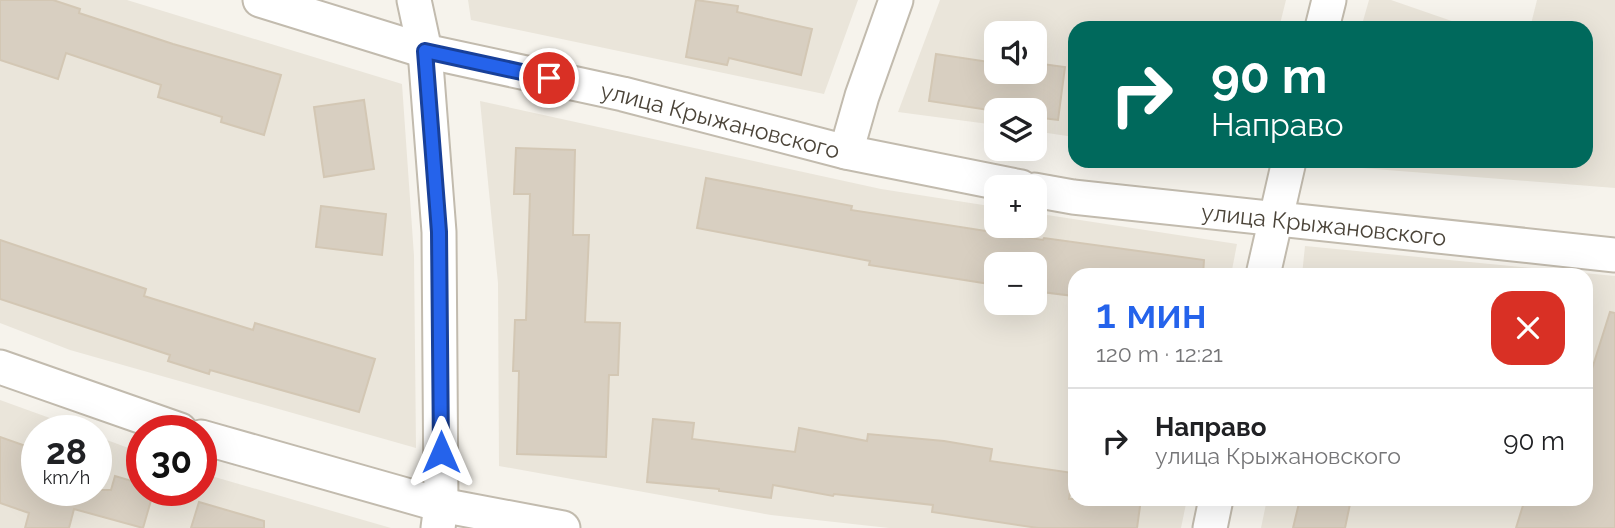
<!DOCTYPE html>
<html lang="ru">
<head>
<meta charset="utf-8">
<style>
	body { margin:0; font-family:Raleway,sans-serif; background:#f2f2f2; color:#202124; height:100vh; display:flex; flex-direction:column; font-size:26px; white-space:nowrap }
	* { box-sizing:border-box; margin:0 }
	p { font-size:23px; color:#757577 }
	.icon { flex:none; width:38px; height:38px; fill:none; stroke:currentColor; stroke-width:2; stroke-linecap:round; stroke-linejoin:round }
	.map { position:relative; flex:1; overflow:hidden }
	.details { position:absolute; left:1068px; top:268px; width:525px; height:238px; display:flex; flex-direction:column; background:#fff; border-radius:21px; box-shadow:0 7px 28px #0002 }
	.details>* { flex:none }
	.guide { position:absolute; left:1068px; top:21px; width:525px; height:147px; border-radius:21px; box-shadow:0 7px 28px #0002; background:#00695c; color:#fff; overflow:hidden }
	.fabs { position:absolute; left:984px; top:21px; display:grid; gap:14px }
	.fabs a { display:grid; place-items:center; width:63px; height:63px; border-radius:14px; background:#fff; box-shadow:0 7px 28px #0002; font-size:35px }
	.speed { position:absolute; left:21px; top:415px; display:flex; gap:14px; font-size:35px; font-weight:700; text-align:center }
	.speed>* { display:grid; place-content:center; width:91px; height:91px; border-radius:50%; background:#fff; box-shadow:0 7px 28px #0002; line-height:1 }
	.speed small { font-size:18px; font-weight:400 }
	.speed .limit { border:10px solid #d22; background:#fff; color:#111 }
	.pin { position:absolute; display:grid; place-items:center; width:60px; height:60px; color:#fff; margin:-30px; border:4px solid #fff; border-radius:50%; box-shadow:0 2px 7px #0007 }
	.me { position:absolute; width:77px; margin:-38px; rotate:0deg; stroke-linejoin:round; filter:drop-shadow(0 0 5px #0008) }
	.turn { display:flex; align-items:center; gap:24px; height:147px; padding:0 28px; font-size:32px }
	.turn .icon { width:91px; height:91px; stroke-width:2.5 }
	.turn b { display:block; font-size:49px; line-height:60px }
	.round { display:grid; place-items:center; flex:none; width:74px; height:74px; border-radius:21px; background:#f2f2f2 }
	.summary { display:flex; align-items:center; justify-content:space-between; height:119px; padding:0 28px }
	h1 { font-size:42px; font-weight:600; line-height:52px; color:#2563eb }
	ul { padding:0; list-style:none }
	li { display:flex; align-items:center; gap:21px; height:105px; padding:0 28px; border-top:2px solid #e0e0e0 }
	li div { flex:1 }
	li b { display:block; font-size:26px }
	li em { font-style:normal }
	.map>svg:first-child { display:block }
</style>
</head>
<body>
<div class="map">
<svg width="1615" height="528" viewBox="0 0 1615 528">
	<rect width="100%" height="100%" fill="#f6f3ec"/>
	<path fill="#eae5da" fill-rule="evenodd" d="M0 0H127L402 84 414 256 416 448 70 350 0 323Z
		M468 0H858L824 94 471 20Z
		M940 0H1286L1279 28H1074V137L1034 131V110H996V125L898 112ZM996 33H1034V72H996Z
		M1369 0H1391L1472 28H1361Z
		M1537 0H1615V188L1324 165 1325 161H1586V28H1530Z
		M480 101 881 189 996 207V226H1034V213L1237 244 1231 275H1074V499H1187L1181 528H889L771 515 499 466 498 283ZM996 264H1034V303H996Z
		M1305 246 1615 276V528H1261L1267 499H1586V275H1302Z
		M0 400 83 430H37V490H96V436L142 453V490H201V473L391 528H0Z"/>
	<path fill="#d8cfc1" stroke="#d3c7b4" stroke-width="2" d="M0 0H53L80 9 79 13 173 44 281 75 264 135 221 122 222 117 158 97 161 85 66 53 58 79 0 60Z
		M696 0 738 6 737 12 812 29 801 75 729 58 727 65 686 57Z
		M936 54 996 63V72H1034V63L1065 67 1058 120 1034 117V110H989L929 101Z
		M364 100 374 169 324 177 314 107Z
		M516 148 575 150 573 235H589L585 322 620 323 618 375H609L606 457 517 454 519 371H513L515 320H526L530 194H514Z
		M706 178 852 206 851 210 1043 240 1044 238 1204 260 1203 275H1074V296L1034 291V264H996V285L869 265 870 261 697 228Z
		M321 206 386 214 382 255 316 247Z
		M0 240 146 289 144 296 253 330 255 323 375 359 359 412 210 370 209 374 168 361 170 355 0 299Z
		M1610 312 1615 313V528H1516L1525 499H1586V388Z
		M653 419 694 423 692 439 795 452 799 428 867 441 868 434 944 441 992 449 990 461 1073 473 1069 499H1141L1137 528H1038L932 512 933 505 834 494 833 496 773 485 771 498 719 491V489L647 482Z
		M0 437 37 450V490H111L115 476 142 484V490H154L143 528 74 509 69 528H25L29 513 0 503Z
		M1300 499H1328L1350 504 1345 528H1293Z
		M199 502 264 521V528H191Z"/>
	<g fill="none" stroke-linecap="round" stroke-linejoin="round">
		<g stroke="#c2bbae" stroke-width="37">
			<g id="street">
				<path id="s1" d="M260 0 425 51 623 94 846 152 1021 187"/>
				<path d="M414 0 425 51 439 232 441 505 438 528"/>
				<path d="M1322 28 1329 0"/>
				<path d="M846 152 862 96 896 0"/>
				<path id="s2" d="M1034 190 1073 197 1615 255"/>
				<path d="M1263 275 1289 161"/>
				<path d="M0 367 180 430"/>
				<path d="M201 437 441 505 563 528"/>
				<path d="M1210 528 1216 499"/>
			</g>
		</g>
		<use href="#street" stroke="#fff" stroke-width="33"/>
	</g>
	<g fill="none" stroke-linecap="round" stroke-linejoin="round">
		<g stroke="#184099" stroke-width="18">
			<path id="route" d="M441 452 439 232 425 51 549 78"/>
		</g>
		<use href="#route" stroke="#2563eb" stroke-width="12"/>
	</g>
	<g text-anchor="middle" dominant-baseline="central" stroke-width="6" stroke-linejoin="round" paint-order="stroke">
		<g font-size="23" fill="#4b4439" stroke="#fff">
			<text stroke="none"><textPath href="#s1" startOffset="476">улица Крыжановского</textPath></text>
			<text stroke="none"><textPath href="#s2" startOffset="292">улица Крыжановского</textPath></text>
		</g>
	</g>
</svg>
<div class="fabs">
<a><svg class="icon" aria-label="sound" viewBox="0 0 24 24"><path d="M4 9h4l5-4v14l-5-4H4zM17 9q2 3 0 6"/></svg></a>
<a><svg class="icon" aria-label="layers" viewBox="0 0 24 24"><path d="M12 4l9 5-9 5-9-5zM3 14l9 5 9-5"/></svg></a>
<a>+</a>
<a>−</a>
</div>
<div class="speed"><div>28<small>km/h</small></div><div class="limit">30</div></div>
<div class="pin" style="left:549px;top:78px;background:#d93025"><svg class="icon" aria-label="arrive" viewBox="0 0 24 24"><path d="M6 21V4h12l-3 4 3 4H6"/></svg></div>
<svg class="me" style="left:441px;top:452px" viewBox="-20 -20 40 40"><path d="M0-17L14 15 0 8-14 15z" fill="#2563eb" stroke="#fff" stroke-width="4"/></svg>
<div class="guide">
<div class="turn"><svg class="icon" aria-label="right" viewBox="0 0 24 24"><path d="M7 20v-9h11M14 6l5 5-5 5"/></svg><div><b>90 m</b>Направо</div></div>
</div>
<section class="details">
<div class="summary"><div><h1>1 мин</h1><p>120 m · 12:21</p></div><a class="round" style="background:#d93025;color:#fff"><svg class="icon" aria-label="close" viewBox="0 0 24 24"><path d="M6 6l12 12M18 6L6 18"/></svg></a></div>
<ul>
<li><svg class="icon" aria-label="right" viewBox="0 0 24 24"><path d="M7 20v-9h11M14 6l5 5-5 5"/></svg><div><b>Направо</b><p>улица Крыжановского</p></div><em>90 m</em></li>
</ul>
</section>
</div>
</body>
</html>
